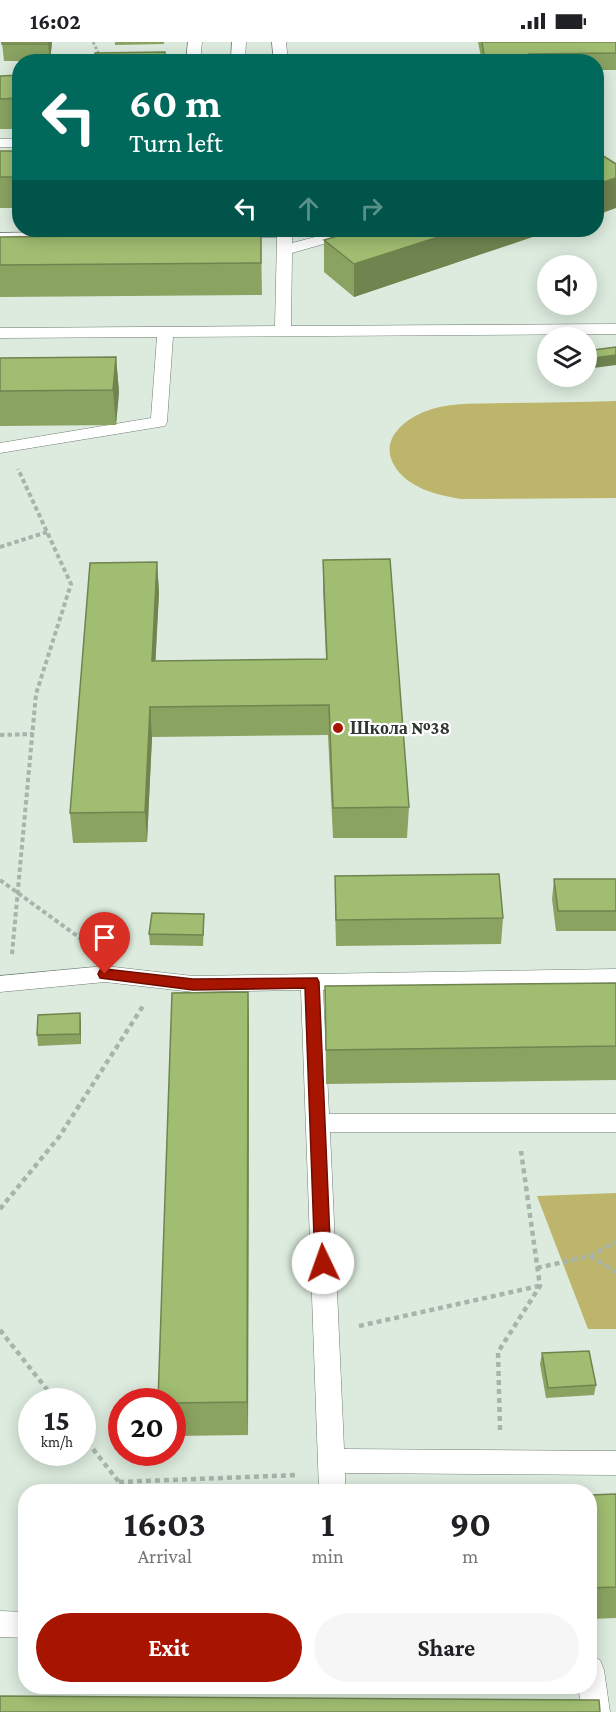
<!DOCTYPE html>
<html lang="en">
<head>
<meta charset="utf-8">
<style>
	body { margin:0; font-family:"Crimson Pro",serif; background:#f6f6f6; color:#202124; height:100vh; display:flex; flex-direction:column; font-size:22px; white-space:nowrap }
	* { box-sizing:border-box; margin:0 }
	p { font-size:20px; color:#757577 }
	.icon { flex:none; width:33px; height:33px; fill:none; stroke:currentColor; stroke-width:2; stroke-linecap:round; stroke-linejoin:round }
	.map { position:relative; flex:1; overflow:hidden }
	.panel { position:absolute; left:18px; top:1442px; width:579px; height:210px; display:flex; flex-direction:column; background:#fff; border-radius:24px; box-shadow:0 3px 15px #0003 }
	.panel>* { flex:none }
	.banner { position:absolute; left:12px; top:12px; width:592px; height:183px; border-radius:24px; box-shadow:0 3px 15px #0003; background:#00695c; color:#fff; overflow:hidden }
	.buttons { position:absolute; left:537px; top:213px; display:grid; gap:12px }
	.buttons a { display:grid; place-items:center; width:60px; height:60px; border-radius:50%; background:#fff; box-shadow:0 3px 15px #0003; font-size:30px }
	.speed { position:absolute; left:18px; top:1346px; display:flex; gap:12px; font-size:30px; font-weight:700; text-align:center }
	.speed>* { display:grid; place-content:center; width:78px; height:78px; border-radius:50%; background:#fff; box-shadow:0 3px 15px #0003; line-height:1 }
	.speed small { font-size:15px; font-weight:400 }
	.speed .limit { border:9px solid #d22; background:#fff; color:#111 }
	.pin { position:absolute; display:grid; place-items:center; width:51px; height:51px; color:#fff; margin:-62px -26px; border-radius:50% 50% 50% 0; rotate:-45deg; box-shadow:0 0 6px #0007 }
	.pin .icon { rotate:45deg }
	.me { position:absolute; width:66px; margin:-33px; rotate:357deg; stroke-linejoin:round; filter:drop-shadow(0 0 4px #0008) }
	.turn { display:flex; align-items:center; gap:21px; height:126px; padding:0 18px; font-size:27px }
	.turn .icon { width:78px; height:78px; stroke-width:2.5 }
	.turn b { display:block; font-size:42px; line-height:51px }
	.lanes { display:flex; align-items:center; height:57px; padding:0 18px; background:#0003; justify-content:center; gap:30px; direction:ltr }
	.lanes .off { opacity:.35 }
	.eta { display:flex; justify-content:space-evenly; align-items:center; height:102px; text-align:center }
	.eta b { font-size:36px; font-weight:700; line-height:42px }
	.button { display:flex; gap:12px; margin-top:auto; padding:12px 18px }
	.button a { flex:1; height:69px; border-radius:36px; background:#a71500; color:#fff; font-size:24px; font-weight:700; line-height:69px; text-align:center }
	.button a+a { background:#f6f6f6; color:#202124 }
	.status { display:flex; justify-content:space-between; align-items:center; height:42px; padding:0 30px; background:#fff; direction:ltr }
	.status svg { height:16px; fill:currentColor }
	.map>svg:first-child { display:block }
</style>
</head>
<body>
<div class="status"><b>16:02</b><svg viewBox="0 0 49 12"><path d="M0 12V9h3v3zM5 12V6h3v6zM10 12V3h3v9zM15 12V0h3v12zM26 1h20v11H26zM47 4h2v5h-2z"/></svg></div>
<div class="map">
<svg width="616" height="1670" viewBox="0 0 616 1670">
	<rect width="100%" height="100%" fill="#dcebde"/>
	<path fill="#beb56d" d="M616 359V456L461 457C437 453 407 446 394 423 378 395 409 374 432 367 455 360 481 362 505 361 542 361 579 360 616 359Z
		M616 1151V1287H588L537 1154Z"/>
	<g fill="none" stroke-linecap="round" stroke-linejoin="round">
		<g stroke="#707e72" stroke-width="1">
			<path id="service" d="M188 0H202L200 20H186Z
				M232 0H246L245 20H231Z
				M272 0H286L288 20H274Z
				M0 97H20V105H0Z
				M172 188H292V201L342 188H364L362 191 292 211 291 284 616 282V292L173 295 167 380 165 384 0 411V401L151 376 157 295 0 296V286L275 284 277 195 0 199V191Z
				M105 924 193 934 616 927V943L323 948 329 1072H616V1090H330L344 1407 616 1409V1433L345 1431V1449H319L301 948 193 950 105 940 0 950V934Z
				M0 1569 26 1570V1596L0 1595Z
				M590 1614 600 1618 604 1628 610 1670H582L578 1644H590Z"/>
		</g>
		<path stroke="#a7b4a9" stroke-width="3" stroke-dasharray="3 2" stroke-linecap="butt" d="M93 0 103 20"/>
		<path stroke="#a7b4a9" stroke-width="4" stroke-dasharray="4.5 3" stroke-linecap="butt" d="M0 505 47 490
			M0 693 33 692
			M0 838 91 904
			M12 912 36 652 71 542 18 427"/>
		<path stroke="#a7b4a9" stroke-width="4.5" stroke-dasharray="5 4" stroke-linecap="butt" d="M0 1167 59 1095 143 964
			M590 1214 616 1230
			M537 1226 590 1214 616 1200
			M359 1284 539 1244
			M0 1288 56 1359
			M500 1388 498 1310 540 1244 521 1109
			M82 1393 126 1449
			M119 1440 298 1433"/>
		<use href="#service" fill="#fff" fill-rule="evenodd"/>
	</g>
	<path fill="#8aa361" d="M2 0H52L50 19H4Z
		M115 0H164V2L115 3Z
		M478 0H616V28H597V20H482Z
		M20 33V87H0V34Z
		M0 109H20V166H0Z
		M357 188H553L354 255 324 230V198Z
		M261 192 262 253 0 255V195Z
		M548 314V328L546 325V315Z
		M116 315 119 350 116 383 0 384V316Z
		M323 518 409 765 407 796H333L328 693 152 695 147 800 73 801 70 771 157 520 159 551 155 619 326 617 323 548Z
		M335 834 503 876 501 902 336 904 335 861Z
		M554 837H616V889H556L552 857Z
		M204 883 203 904 150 903 149 892Z
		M616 941V1038L326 1042 325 944Z
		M248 950 249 984 248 1393 172 1394V1359Z
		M81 982V1002L38 1004 37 993Z
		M542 1311 596 1343 594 1353 546 1356 540 1322Z
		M616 1452V1576L590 1577V1453Z"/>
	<path fill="#70844f" d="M49 0H52L50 19 48 2Z
		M616 136V166L597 173V142Z
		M460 188H553L354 255V222Z
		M616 313V323L586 327V317Z
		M116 315 119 350 116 383 113 348Z
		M157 520 159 551 154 649 152 619Z
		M150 665 152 695 147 800 145 770Z
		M248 950 249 984 248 1393 247 1360Z
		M80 971 81 982V1002L80 992Z"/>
	<path fill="#a0bd71" stroke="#70844f" stroke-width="1.5" d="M2 0H49L48 2H2Z
		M482 0H616V11L529 12 530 20H485Z
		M165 10V20H94L95 11Z
		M20 33V56L0 57V34Z
		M0 109H20V135H0Z
		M597 110 616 122V136L597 142Z
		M357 188H460L354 222 324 198Z
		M261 192V221L0 223V195Z
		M616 305V313L586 317V309Z
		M116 315 113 348 0 349V316Z
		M390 517 409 765 333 766 329 663 150 665 145 770 70 771 90 521 157 520 152 619 327 617 323 518Z
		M499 832 503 876 336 878 335 834Z
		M554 837H616V869H558Z
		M152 871 204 872 203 893 149 892Z
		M616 941V1004L326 1008 325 944Z
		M248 950 247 1360 172 1361V1359H158L172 951Z
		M80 971V992L37 993 38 973Z
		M589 1309 596 1343 548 1346 542 1311Z
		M616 1452V1545L590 1546V1453Z
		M0 1654 599 1658 600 1670H0Z"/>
	<path fill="#a71500" stroke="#6d0e00" stroke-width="1.5" d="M105 927 193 937 317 936 319 940 331 1221 328 1226 323 1228 317 1226 315 1221 305 946 193 948 100 936 98 932 100 928Z"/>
	<circle fill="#a71500" stroke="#fff" stroke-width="2" cx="338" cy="686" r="6"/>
	<g text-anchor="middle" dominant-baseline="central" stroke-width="4.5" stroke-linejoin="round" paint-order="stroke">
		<g font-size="18" font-weight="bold" fill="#2f3530" stroke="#fff" text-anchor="start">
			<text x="350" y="686">Школа №38</text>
		</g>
	</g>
</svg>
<div class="buttons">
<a><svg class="icon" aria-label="sound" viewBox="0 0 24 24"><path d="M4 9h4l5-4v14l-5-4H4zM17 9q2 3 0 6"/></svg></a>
<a><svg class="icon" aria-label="layers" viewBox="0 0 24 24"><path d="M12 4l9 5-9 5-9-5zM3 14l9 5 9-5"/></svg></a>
</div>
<div class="speed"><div>15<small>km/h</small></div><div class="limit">20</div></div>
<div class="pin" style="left:105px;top:932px;background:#d93025"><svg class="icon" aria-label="arrive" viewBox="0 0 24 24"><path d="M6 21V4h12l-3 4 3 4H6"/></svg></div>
<svg class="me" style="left:323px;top:1221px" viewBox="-20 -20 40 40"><circle r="19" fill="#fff"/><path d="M0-13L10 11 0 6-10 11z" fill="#a71500"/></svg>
<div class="banner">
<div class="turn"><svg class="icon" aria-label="left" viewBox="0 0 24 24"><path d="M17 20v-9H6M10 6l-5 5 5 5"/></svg><div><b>60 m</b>Turn left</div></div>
<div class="lanes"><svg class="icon" aria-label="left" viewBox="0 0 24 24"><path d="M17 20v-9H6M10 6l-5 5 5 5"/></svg><svg class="icon off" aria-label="ahead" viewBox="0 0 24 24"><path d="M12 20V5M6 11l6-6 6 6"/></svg><svg class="icon off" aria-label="right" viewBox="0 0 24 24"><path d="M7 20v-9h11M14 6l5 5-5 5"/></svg></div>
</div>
<section class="panel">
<div class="eta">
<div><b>16:03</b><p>Arrival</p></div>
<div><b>1</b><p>min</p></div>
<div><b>90</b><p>m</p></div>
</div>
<div class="button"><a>Exit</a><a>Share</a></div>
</section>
</div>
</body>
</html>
